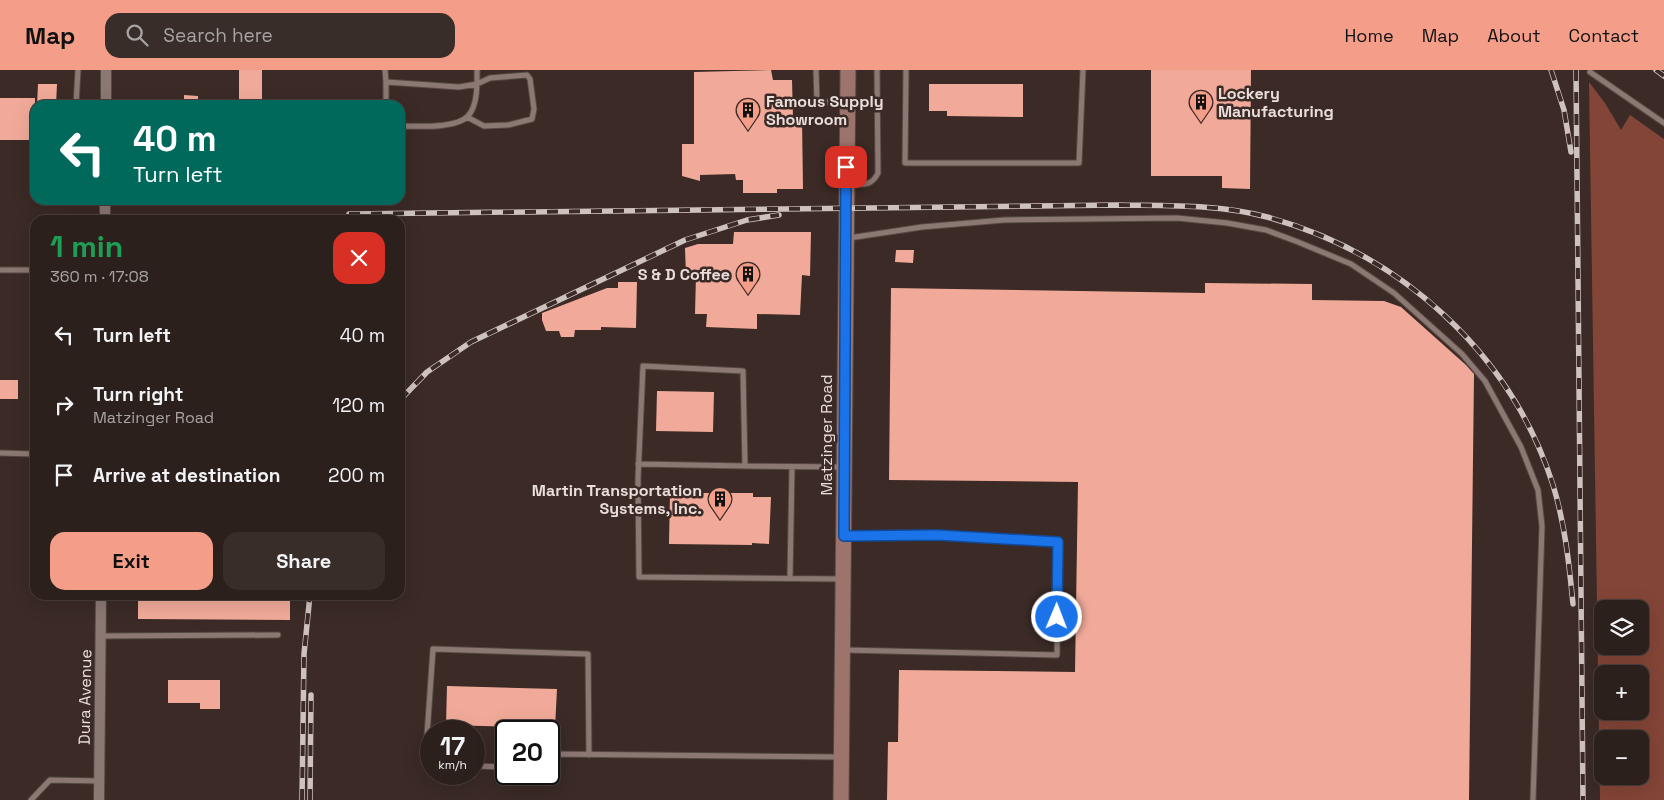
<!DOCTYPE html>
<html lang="en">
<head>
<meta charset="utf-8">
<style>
	body { margin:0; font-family:"Space Grotesk",sans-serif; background:#382d29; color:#f1f3f6; height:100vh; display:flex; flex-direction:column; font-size:19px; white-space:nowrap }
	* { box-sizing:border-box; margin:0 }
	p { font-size:16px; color:#a6a3a3 }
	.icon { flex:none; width:28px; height:28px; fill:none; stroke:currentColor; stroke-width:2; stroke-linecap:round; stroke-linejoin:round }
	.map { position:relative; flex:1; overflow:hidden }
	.side { position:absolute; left:30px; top:145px; width:375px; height:385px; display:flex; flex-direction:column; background:#2c201c; border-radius:15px; box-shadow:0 5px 20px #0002,0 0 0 1px #483e3b }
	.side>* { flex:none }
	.banner { position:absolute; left:30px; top:30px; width:375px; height:105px; border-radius:15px; box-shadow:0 5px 20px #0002,0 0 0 1px #483e3b; background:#00695c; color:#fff; overflow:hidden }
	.controls { position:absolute; left:1594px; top:530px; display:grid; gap:10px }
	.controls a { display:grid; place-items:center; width:55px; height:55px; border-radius:10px; background:#2c201c; box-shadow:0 5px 20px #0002,0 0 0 1px #483e3b; font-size:25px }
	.speed { position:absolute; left:420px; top:650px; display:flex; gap:10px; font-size:25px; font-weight:700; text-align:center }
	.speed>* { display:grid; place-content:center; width:65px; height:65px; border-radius:50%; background:#2c201c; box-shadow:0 5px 20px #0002,0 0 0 1px #483e3b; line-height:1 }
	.speed small { font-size:12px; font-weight:400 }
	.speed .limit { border:2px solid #111; border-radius:8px; background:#fff; color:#111 }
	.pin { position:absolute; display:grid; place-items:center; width:42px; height:42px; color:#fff; margin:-21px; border-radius:10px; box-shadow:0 2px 8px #0006 }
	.me { position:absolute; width:55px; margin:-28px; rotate:1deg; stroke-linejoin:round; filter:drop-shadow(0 0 4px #0008) }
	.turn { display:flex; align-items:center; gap:18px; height:105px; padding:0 20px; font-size:22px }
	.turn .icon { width:65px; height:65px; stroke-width:2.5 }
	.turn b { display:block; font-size:35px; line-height:42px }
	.round { display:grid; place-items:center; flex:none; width:52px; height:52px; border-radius:15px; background:#382d29 }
	.summary { display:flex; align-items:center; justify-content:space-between; height:85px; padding:0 20px }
	h1 { font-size:30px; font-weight:600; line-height:38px; color:#1e9e55 }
	.action { display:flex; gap:10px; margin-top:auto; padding:10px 20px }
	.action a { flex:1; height:58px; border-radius:15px; background:#f49e89; color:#111; font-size:20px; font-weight:600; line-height:58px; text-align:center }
	.action a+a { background:#382d29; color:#f1f3f6 }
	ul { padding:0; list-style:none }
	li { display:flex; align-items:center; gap:15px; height:70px; padding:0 20px }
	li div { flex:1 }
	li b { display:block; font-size:19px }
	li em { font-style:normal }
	header { display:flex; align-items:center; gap:30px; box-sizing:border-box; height:70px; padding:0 25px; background:#f49e89; color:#111 }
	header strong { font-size:24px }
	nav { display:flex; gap:28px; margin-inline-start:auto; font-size:18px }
	.search { width:350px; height:45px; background:#382d29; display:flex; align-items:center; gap:12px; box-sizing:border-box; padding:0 18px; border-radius:15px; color:#a6a3a3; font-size:19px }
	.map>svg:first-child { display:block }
</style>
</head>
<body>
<header>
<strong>Map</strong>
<div class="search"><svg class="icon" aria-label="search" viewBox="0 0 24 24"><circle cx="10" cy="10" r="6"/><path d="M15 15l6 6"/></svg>Search here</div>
<nav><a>Home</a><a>Map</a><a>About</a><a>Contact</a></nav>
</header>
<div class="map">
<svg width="1664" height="730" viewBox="0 0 1664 730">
	<rect width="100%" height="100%" fill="#3b2a26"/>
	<path fill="#834537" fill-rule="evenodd" d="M1589 12 1605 33 1621 60 1630 45 1664 69V730H1600ZM1602 539H1640V576H1602ZM1602 604H1640V641H1602ZM1602 669H1640V706H1602Z"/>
	<path fill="#f1aa99" d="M239 0H262V35H239Z
		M771 0 773 10H792L793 48H802L803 119H777V123H743V110H736L735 104 700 105V111L682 106V74H694V2Z
		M1151 0H1251L1250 119 1222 118V106H1151Z
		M38 14H57L56 35H37Z
		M929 14H1023V47L947 46V41H929Z
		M184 25 198 26V35H184Z
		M0 28H35V70H0Z
		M734 162H811L810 206 802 205 800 245 757 244V259L706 257 707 244H695L696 205H686L685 178 698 174H733Z
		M896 180H914L913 193 895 192Z
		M618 212H637L636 258 601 257V260H575L574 267H561L559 261H546L542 250V243L607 218H618Z
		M1205 213 1312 214V230L1384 231 1401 237 1466 295 1474 304 1469 730H887L888 672H898L899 600 1075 602 1078 412 889 410 891 218 1205 223Z
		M0 310H18V329H0Z
		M657 321 714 322 713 362 656 361Z
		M670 423H753V427H771L769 474 752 473V475L669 474Z
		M138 525H290V550L138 549Z
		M168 610H220V639H200V633H168Z
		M447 616 557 619 555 658 446 655Z"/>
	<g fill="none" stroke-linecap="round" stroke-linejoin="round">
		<g stroke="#564844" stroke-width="7">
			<path id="lane" d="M385 0 386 12 459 17 477 14 490 8 527 5 530 9 534 39 532 49 508 55 484 56 467 47
				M816 0 817 33 846 31
				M906 0 905 93H1079L1083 0
				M1590 2 1664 53
				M76 35 78 0
				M386 35V12
				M400 56C417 56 456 59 468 46 478 35 477 14 477 0
				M849 114C863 114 871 117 878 103L877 0
				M849 168 922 157 1004 150 1177 148 1227 153 1266 160 1298 172 1351 194 1394 223 1462 284 1485 311 1521 377 1538 420 1542 456 1533 730
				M0 200H35
				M0 383 35 384
				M638 394 745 396
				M790 508 792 397
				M842 509 639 507 638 408 643 296 743 301 745 396 843 397
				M101 566 278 565
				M844 580 1057 585 1058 472 937 465 846 466
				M431 694H425L433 579 588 584 589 685
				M474 696 506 697
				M549 699 550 684 841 687
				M31 730 50 710 99 711"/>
		</g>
		<g stroke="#564844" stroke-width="12">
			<path id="street" d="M106 35V0
				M105 150V130
				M99 730 101 525"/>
		</g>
		<g stroke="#564844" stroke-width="17">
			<path id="secondary" d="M841 730 848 0"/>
		</g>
		<use href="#lane" stroke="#8c7873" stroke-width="5"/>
		<use href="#street" stroke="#8c7873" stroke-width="10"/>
		<use href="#secondary" stroke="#9c746b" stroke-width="15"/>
		<g stroke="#cec2bf" stroke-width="5.5">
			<path id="rail" d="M1551 0 1564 40 1571 82
				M1576 0 1583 730
				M1656 0 1664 6
				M349 144 1117 135C1167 136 1219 134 1267 147 1400 183 1511 283 1553 415 1565 454 1569 493 1573 534
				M400 330 427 302 471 272 685 170 747 150 779 145
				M302 730 304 584 310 525
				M310 730 311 625"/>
		</g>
		<use href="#rail" stroke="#3b2a26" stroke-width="4" stroke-dasharray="11" stroke-linecap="butt"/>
	</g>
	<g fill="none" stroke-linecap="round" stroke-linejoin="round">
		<g stroke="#114b97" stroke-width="12">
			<path id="route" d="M846 97 844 466 937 465 1058 472 1057 547"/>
		</g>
		<use href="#route" stroke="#1a73e8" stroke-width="9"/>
	</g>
	<defs>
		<g id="building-pin" transform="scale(1.25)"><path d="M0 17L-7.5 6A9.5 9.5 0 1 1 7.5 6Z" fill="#f49e89" stroke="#3b2a26"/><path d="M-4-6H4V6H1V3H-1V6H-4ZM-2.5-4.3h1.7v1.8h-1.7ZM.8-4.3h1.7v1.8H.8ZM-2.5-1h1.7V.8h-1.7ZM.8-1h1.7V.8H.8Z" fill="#111"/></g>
	</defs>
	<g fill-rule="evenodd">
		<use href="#building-pin" x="1201" y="32"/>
		<use href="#building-pin" x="748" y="40"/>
		<use href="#building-pin" x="748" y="204"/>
		<use href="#building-pin" x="720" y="429"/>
	</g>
	<g text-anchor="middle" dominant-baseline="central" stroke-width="5" stroke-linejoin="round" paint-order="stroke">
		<g font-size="16" font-weight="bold" fill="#eadedb" stroke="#3b2a26" text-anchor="start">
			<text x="1218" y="23">Lockery<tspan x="1218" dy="18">Manufacturing</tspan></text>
			<text x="766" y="31">Famous Supply<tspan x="766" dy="18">Showroom</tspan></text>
			<text x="730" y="204" text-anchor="end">S &amp; D Coffee</text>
			<text x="702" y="420" text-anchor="end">Martin Transportation<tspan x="702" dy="18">Systems, Inc.</tspan></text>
		</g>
		<g font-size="16" fill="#eadedb" stroke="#3b2a26">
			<text transform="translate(826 365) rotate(-90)">Matzinger Road</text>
			<text transform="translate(85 627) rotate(-89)">Dura Avenue</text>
		</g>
	</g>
</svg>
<div class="controls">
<a><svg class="icon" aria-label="layers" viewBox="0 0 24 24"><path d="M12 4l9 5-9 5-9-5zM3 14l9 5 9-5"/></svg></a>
<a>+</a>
<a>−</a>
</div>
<div class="speed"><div>17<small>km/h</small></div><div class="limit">20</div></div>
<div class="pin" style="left:846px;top:97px;background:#d93025"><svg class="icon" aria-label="arrive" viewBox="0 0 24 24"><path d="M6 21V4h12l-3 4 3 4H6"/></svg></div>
<svg class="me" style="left:1057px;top:547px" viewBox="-20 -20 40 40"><circle r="17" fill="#1a73e8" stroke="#fff" stroke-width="3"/><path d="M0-11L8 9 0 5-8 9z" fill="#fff"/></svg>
<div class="banner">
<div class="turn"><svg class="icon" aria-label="left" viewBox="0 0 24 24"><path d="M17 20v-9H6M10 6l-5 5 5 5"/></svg><div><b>40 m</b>Turn left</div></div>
</div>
<section class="side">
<div class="summary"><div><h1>1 min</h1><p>360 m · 17:08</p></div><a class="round" style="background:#d93025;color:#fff"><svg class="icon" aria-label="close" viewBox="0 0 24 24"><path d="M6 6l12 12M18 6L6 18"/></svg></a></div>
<ul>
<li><svg class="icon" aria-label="left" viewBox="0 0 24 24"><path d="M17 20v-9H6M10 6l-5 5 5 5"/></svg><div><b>Turn left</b></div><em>40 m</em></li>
<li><svg class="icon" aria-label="right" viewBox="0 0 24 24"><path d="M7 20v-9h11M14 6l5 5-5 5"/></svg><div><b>Turn right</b><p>Matzinger Road</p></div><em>120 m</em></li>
<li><svg class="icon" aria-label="arrive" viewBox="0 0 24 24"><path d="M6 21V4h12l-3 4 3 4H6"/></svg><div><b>Arrive at destination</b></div><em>200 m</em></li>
</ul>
<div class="action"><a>Exit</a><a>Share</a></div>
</section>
</div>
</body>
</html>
